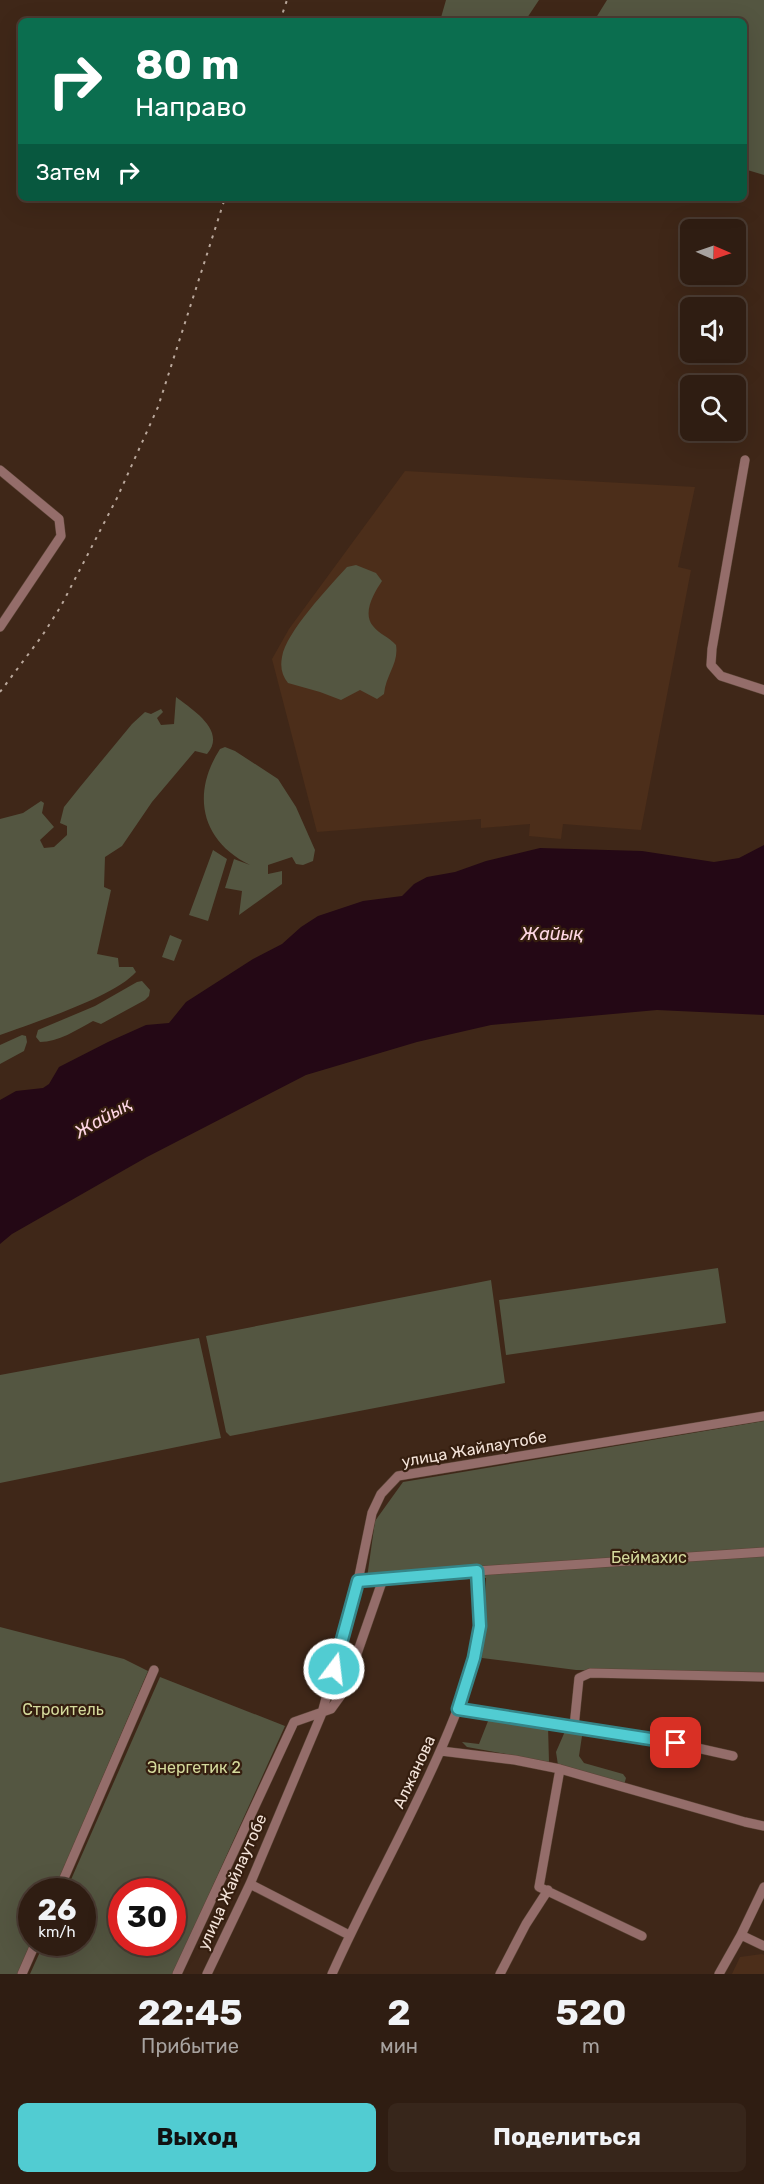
<!DOCTYPE html>
<html lang="ru">
<head>
<meta charset="utf-8">
<style>
	body { margin:0; font-family:Rubik,sans-serif; background:#37261b; color:#f1f3f6; height:100vh; display:flex; flex-direction:column; font-size:22px; white-space:nowrap }
	* { box-sizing:border-box; margin:0 }
	p { font-size:20px; color:#a7a29f }
	.icon { flex:none; width:33px; height:33px; fill:none; stroke:currentColor; stroke-width:2; stroke-linecap:round; stroke-linejoin:round }
	.map { position:relative; height:1974px; overflow:hidden }
	.panel { display:flex; flex-direction:column; background:#2f1d12; flex:1 }
	.panel>* { flex:none }
	.banner { position:absolute; left:18px; top:18px; width:729px; height:183px; border-radius:9px; box-shadow:0 6px 24px #0002,0 0 0 2px #4a3b32; background:#0b6e4f; color:#fff; overflow:hidden }
	.needle { width:39px; rotate:92deg }
	.fabs { position:absolute; left:680px; top:219px; display:grid; gap:12px }
	.fabs a { display:grid; place-items:center; width:66px; height:66px; border-radius:9px; background:#2f1d12; box-shadow:0 6px 24px #0002,0 0 0 2px #4a3b32; font-size:30px }
	.speed { position:absolute; left:18px; top:1878px; display:flex; gap:12px; font-size:30px; font-weight:700; text-align:center }
	.speed>* { display:grid; place-content:center; width:78px; height:78px; border-radius:50%; background:#2f1d12; box-shadow:0 6px 24px #0002,0 0 0 2px #4a3b32; line-height:1 }
	.speed small { font-size:15px; font-weight:400 }
	.speed .limit { border:9px solid #d22; background:#fff; color:#111 }
	.pin { position:absolute; display:grid; place-items:center; width:51px; height:51px; color:#fff; margin:-26px; border-radius:12px; box-shadow:0 3px 9px #0006 }
	.me { position:absolute; width:66px; margin:-33px; rotate:15deg; stroke-linejoin:round; filter:drop-shadow(0 0 4px #0008) }
	.turn { display:flex; align-items:center; gap:21px; height:126px; padding:0 18px; font-size:27px }
	.turn .icon { width:78px; height:78px; stroke-width:2.5 }
	.turn b { display:block; font-size:42px; line-height:51px }
	.then { display:flex; align-items:center; height:57px; padding:0 18px; background:#0003; gap:12px; font-size:22px }
	.eta { display:flex; justify-content:space-evenly; align-items:center; height:102px; text-align:center }
	.eta b { font-size:36px; font-weight:700; line-height:42px }
	.cta { display:flex; gap:12px; margin-top:auto; padding:12px 18px }
	.cta a { flex:1; height:69px; border-radius:9px; background:#51ccd2; color:#111; font-size:24px; font-weight:700; line-height:69px; text-align:center }
	.cta a+a { background:#37261b; color:#f1f3f6 }
	.map>svg:first-child { display:block }
</style>
</head>
<body>
<div class="map">
<svg width="764" height="1974" viewBox="0 0 764 1974">
	<rect width="100%" height="100%" fill="#3f2718"/>
	<path fill="#4c2e1a" d="M405 471 695 487 678 567 691 570 641 830 563 824 561 839 529 836 530 824 481 828V819L317 832 272 659 289 629Z
		M762 1954 764 1955V1974H732L740 1957Z"/>
	<path fill="#545641" fill-rule="evenodd" d="M446 0H539L525 21H440Z
		M607 0H764V175L744 169V21H594Z
		M356 565 376 573 382 581C374 593 362 613 373 626 379 634 389 637 396 645 399 664 386 674 384 694L377 699 360 690 341 700 320 692 288 683C282 676 280 667 282 657 286 632 329 587 347 567Z
		M176 697C193 710 227 731 207 754L195 751 152 802 122 846 105 857 104 887 111 890 97 954 118 958 119 967H133L136 972C114 997 33 1023 0 1035V819L23 813 41 801 44 803 42 813 54 827 40 840 44 848 54 847 67 835V826L60 823 64 807 80 787 132 724 145 712 151 714 161 709 163 712 157 718 161 725 174 724Z
		M225 747 235 751 278 779 296 807 315 850 313 861 303 865 296 864 292 857 268 865V874L282 871V884L239 915 242 891 225 888 234 859 250 865C201 841 191 794 220 749Z
		M213 850 227 859 208 921 189 915Z
		M170 935 182 940 174 961 162 957Z
		M142 981 150 990 149 996 145 1000 101 1024 93 1021C77 1030 58 1042 40 1042L36 1037 38 1030 95 1006 137 982Z
		M22 1035 26 1036 27 1042 24 1051 0 1064V1045Z
		M718 1268 726 1323 506 1355 499 1300Z
		M491 1280 505 1383 230 1436 226 1432 206 1336Z
		M199 1338 221 1438 0 1483V1375Z
		M764 1421V1674L576 1670 482 1658 486 1578 366 1585 375 1521 403 1482Z
		M0 1627 124 1659 148 1671 54 1891 32 1892V1942L19 1974H0Z
		M160 1677 285 1726 173 1974H30L44 1943 82 1942V1892L66 1891ZM122 1892H172V1942H122Z
		M490 1716 548 1726 549 1762 467 1747 462 1742 479 1744Z
		M566 1729 576 1731 582 1736 579 1756 584 1763 623 1774 626 1778 624 1785 558 1765 556 1752Z"/>
	<path fill="#240815" d="M764 845V1015L657 1010 491 1025 417 1042 306 1075 147 1157 12 1234 0 1244V1100L16 1091 43 1088 49 1084 59 1067 108 1042 146 1025 169 1023 186 1002 253 959 282 944 301 927 318 916 363 901 402 896 414 884 427 877 455 872 486 861 540 848 642 851 714 862 739 858Z"/>
	<g fill="none" stroke-linecap="round" stroke-linejoin="round">
		<g stroke="#5c4537" stroke-width="10">
			<path id="minor" d="M745 460 712 649 711 665 721 676 764 690
				M0 470 59 519 61 536 0 627
				M358 1581 477 1571 764 1552
				M458 1709 657 1739 733 1756
				M574 1727 579 1678 590 1673 764 1677
				M441 1751 515 1760 560 1769 745 1822 764 1826
				M560 1769 539 1887 642 1936
				M250 1884 349 1935
				M58 1892 154 1670
				M741 1935 764 1946
				M22 1974 36 1942
				M177 1974 294 1722 331 1709 344 1691 383 1579
				M207 1974 250 1884 322 1713 358 1581 372 1513 381 1494 398 1476 764 1416
				M332 1974C368 1893 413 1817 447 1735 461 1701 478 1662 480 1625 481 1608 478 1589 477 1571
				M500 1974 526 1924 548 1890
				M719 1974 741 1935 764 1887"/>
		</g>
		<use href="#minor" stroke="#946d6a" stroke-width="9"/>
		<path stroke="#baa89c" stroke-width="2" stroke-dasharray="3 6" stroke-linecap="butt" d="M280 21 287 0
			M0 692 42 636 61 606 117 498 158 407 225 198"/>
	</g>
	<g fill="none" stroke-linecap="round" stroke-linejoin="round">
		<g stroke="#358588" stroke-width="15">
			<path id="route" d="M334 1669 358 1581 477 1571 480 1626 474 1658 458 1709 676 1743"/>
		</g>
		<use href="#route" stroke="#51ccd2" stroke-width="10"/>
	</g>
	<g text-anchor="middle" dominant-baseline="central" stroke-width="4.5" stroke-linejoin="round" paint-order="stroke">
		<g font-size="16" fill="#f3e3d9" stroke="#351e0f">
			<text transform="translate(474 1449) rotate(-10)">улица Жайлаутобе</text>
			<text transform="translate(414 1772) rotate(-65)">Алжанова</text>
			<text transform="translate(232 1882) rotate(-66)">улица Жайлаутобе</text>
		</g>
		<g font-size="16" fill="#d5da9c" stroke="#351e0f">
			<text x="649" y="1557">Беймахис</text>
			<text x="63" y="1709">Строитель</text>
			<text x="194" y="1767">Энергетик 2</text>
		</g>
		<g font-size="18" font-style="italic" fill="#fed6e4" stroke="#351e0f">
			<text x="552" y="934">Жайық</text>
			<text transform="translate(103 1118) rotate(-30)">Жайық</text>
		</g>
	</g>
</svg>
<div class="fabs">
<a><svg class="needle" viewBox="-14 -14 28 28"><path d="M0-13l5 13h-10z" fill="#e53935"/><path d="M0 13l5-13h-10z" fill="#a7a29f"/></svg></a>
<a><svg class="icon" aria-label="sound" viewBox="0 0 24 24"><path d="M4 9h4l5-4v14l-5-4H4zM17 9q2 3 0 6"/></svg></a>
<a><svg class="icon" aria-label="search" viewBox="0 0 24 24"><circle cx="10" cy="10" r="6"/><path d="M15 15l6 6"/></svg></a>
</div>
<div class="speed"><div>26<small>km/h</small></div><div class="limit">30</div></div>
<div class="pin" style="left:676px;top:1743px;background:#d93025"><svg class="icon" aria-label="arrive" viewBox="0 0 24 24"><path d="M6 21V4h12l-3 4 3 4H6"/></svg></div>
<svg class="me" style="left:334px;top:1669px" viewBox="-20 -20 40 40"><circle r="17" fill="#51ccd2" stroke="#fff" stroke-width="3"/><path d="M0-11L8 9 0 5-8 9z" fill="#fff"/></svg>
<div class="banner">
<div class="turn"><svg class="icon" aria-label="right" viewBox="0 0 24 24"><path d="M7 20v-9h11M14 6l5 5-5 5"/></svg><div><b>80 m</b>Направо</div></div>
<div class="then">Затем<svg class="icon" aria-label="right" viewBox="0 0 24 24"><path d="M7 20v-9h11M14 6l5 5-5 5"/></svg></div>
</div>
</div>
<section class="panel">
<div class="eta">
<div><b>22:45</b><p>Прибытие</p></div>
<div><b>2</b><p>мин</p></div>
<div><b>520</b><p>m</p></div>
</div>
<div class="cta"><a>Выход</a><a>Поделиться</a></div>
</section>
</body>
</html>
